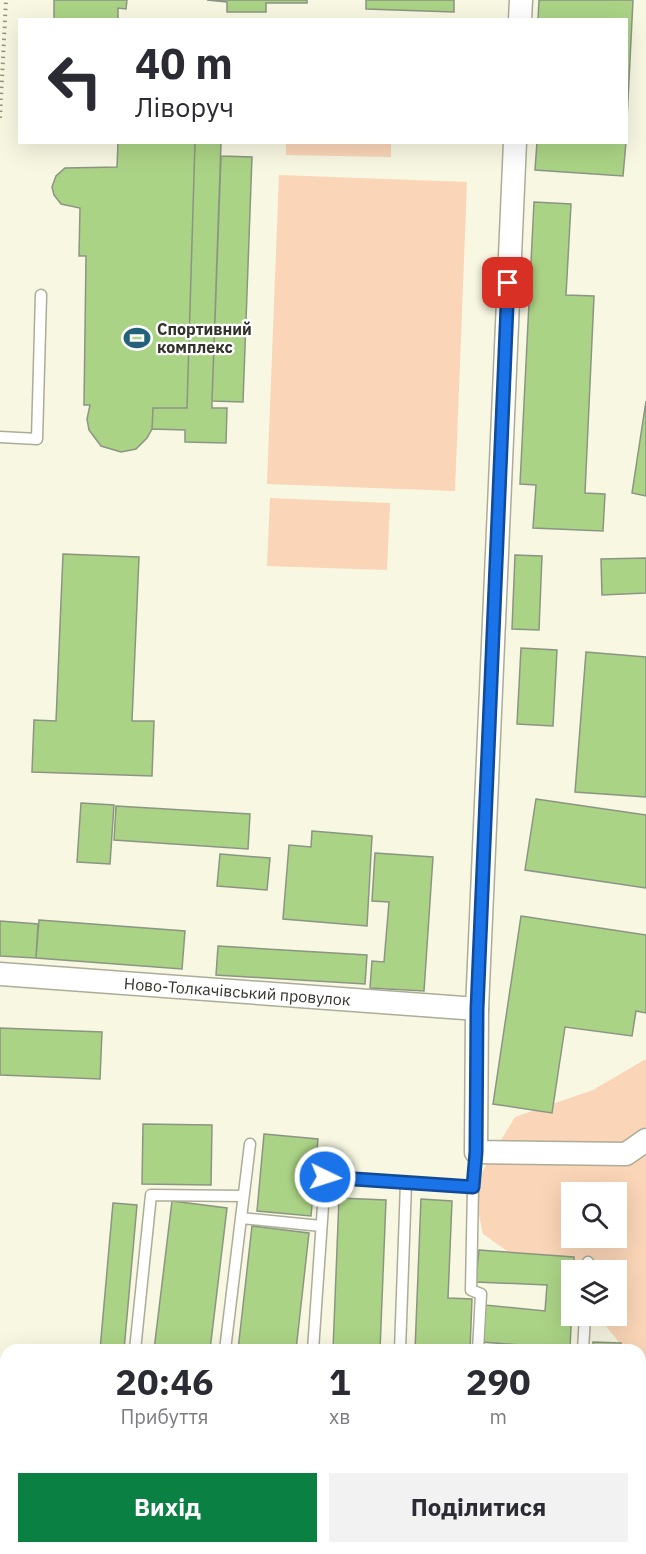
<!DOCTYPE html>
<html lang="uk">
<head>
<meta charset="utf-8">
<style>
	body { margin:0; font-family:"IBM Plex Sans",sans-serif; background:#f2f2f3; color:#2b2b33; height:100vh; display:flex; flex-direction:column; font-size:22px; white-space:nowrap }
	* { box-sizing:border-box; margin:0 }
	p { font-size:20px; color:#7c7c81 }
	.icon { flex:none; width:33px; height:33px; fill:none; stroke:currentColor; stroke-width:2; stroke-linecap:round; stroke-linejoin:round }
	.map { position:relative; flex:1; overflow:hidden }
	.sheet { position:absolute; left:0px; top:1344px; width:646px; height:210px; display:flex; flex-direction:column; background:#fff; border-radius:18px 18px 0 0; box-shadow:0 6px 24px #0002 }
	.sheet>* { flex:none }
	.guide { position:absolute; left:18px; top:18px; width:610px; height:126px; border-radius:0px; box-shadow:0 6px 24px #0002; background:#fff; color:#2b2b33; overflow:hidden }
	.buttons { position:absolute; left:561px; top:1182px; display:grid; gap:12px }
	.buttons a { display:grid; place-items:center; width:66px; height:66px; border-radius:0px; background:#fff; box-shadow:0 6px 24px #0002; font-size:30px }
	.pin { position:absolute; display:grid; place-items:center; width:51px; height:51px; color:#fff; margin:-26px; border-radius:12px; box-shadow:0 3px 9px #0006 }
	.me { position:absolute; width:66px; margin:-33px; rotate:94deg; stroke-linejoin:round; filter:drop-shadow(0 0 4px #0008) }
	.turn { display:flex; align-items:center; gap:21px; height:126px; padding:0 18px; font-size:27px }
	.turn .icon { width:78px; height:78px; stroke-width:2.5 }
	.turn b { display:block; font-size:42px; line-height:51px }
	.eta { display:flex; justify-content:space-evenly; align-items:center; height:102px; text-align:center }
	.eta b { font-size:36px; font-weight:700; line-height:42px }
	.action { display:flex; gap:12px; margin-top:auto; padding:12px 18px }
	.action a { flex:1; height:69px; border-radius:0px; background:#0b8043; color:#fff; font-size:24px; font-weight:700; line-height:69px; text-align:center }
	.action a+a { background:#f2f2f3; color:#2b2b33 }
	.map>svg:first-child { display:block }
</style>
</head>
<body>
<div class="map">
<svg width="646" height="1554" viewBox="0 0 646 1554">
	<rect width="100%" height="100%" fill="#f7f7e2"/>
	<path fill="#fad5b7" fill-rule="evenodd" d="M286 143H391V157L286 155Z
		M279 175 467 182 455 491 267 484Z
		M270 498 390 503 387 570 267 566Z
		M646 1059V1554H623V1548H640V1350H625L598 1316H616V1270H572L520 1260 483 1234 473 1187 515 1117 593 1090ZM572 1192H616V1238H572Z"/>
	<path fill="#abd385" stroke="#8c9584" stroke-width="1.5" d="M54 0H127L126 9 118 8V20H54Z
		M207 0H307V3H266V12H227V2Z
		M366 0H454V12L366 9Z
		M539 0H633L627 120V20H538Z
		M118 142H195L187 408H153L152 429 147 438 136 449 121 452 101 446 89 430 87 419 90 405H84L86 256H79L80 208 61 204 54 195 52 187 56 176 65 168 117 167Z
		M195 142H221L212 401V408H227L226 443 185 442V430L152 429 153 408H187Z
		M537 142H626L623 176 535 170Z
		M221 156 252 157 243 402 212 401Z
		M534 202 571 204 566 295 594 296 585 493 605 494 603 531 533 528 536 485 520 484Z
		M646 401V496L632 493Z
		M63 554 139 557 132 721H154L152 776 32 772 34 720 56 721Z
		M515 555 542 556 539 630 512 629Z
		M646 558V593L602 595 601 559Z
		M521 648 557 650 553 726 517 724Z
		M586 652 646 657V797L575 792Z
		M536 799 646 815V888L525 870Z
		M81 803 114 805 110 864 77 862Z
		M116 806 250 814 248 849 114 840Z
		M312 831 372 836 367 926 283 919 289 845 311 847Z
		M375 853 433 857 424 991 370 988 372 961 384 962 389 902 372 901Z
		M220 854 270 858 267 890 217 886Z
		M521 916 646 935V1013L636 1011 632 1036 565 1027 552 1113 493 1104Z
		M39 920 185 931 182 969 36 958Z
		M0 921 38 924 36 958 0 956Z
		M218 946 367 955 365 984 216 975Z
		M0 1028 102 1032 100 1079 0 1075Z
		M143 1124 212 1125 211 1185 142 1184Z
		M264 1134 318 1139 311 1216 257 1211Z
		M339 1198 386 1200 380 1350H333Z
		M421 1199 452 1201 448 1298 472 1299 470 1350H415Z
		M172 1201 227 1208 210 1350H154Z
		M113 1203 137 1205 124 1350H100Z
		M252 1226 309 1233 296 1350H238Z
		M479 1250 574 1257 570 1349 482 1342 485 1305 545 1311 547 1285 476 1282Z
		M593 1342 621 1343V1350H593Z
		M67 1548H94L93 1554H67Z
		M131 1548H187L186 1554H130Z
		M215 1548H273L272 1554H214Z
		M325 1548H372L371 1554H324Z
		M407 1548H462V1554H406Z
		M477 1548H511L510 1554H477Z
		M530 1548H557V1554H530Z
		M583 1548H611V1554H583Z"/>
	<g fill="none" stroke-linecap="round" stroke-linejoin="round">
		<g stroke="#acac98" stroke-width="13">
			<path id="service" d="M0 437 37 439 41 295
				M250 1144 241 1218 321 1226
				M473 1187 471 1290 481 1294 478 1350
				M587 1270 588 1262
				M135 1350 151 1195 243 1196
				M225 1350 241 1218
				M313 1350 325 1177 473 1187 476 1152
				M400 1350 406 1183
				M583 1350 585 1316
				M114 1554 115 1548
				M200 1554 201 1548
				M300 1554V1548
				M392 1554V1548
				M469 1554V1548
				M520 1554 521 1548
				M572 1554 573 1548"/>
		</g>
		<g stroke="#acac98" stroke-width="25">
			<g id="minor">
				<path d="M520 20 521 0"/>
				<path d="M515 142 477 1009 476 1152 626 1154 646 1140"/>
				<path id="s1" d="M0 974 477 1009"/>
			</g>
		</g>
		<path stroke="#949486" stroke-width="4" stroke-dasharray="1.5 4.5" stroke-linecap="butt" d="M0 118 6 0"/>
		<use href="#service" stroke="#fff" stroke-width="10"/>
		<use href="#minor" stroke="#fff" stroke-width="22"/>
	</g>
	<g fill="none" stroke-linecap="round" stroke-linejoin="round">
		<g stroke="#114b97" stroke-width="15">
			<path id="route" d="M325 1177 473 1187 476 1152 477 1009 508 283"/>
		</g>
		<use href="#route" stroke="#1a73e8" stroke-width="10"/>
	</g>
	<defs>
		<g id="stadium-bare" transform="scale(2.07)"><path d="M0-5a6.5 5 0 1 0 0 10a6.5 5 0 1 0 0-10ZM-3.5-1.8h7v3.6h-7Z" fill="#236278" stroke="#fff" stroke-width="2.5" paint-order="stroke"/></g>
	</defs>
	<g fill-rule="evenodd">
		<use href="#stadium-bare" x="137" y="338"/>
	</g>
	<g text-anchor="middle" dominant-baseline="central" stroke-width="4.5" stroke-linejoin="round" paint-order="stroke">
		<g font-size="16" font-weight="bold" fill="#32322a" stroke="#fff" text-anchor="start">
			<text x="157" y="329">Спортивний<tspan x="157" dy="18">комплекс</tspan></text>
		</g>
		<g font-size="16" fill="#32322a" stroke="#fff">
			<text stroke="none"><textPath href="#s1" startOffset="238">Ново-Толкачівський провулок</textPath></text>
		</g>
	</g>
</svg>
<div class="buttons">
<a><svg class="icon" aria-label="search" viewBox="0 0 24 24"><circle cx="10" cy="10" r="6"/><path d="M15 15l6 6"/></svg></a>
<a><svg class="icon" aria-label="layers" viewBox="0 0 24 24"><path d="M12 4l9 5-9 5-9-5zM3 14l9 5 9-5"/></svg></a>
</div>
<div class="pin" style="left:508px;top:283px;background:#d93025"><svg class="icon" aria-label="arrive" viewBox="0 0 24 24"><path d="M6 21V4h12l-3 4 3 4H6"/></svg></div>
<svg class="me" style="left:325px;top:1177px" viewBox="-20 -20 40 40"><circle r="17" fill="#1a73e8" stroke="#fff" stroke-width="3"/><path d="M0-11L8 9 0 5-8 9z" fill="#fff"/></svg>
<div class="guide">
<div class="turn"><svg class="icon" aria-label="left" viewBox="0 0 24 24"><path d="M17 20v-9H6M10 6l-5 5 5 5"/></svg><div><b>40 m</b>Ліворуч</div></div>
</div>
<section class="sheet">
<div class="eta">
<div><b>20:46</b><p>Прибуття</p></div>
<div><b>1</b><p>хв</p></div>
<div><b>290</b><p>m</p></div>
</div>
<div class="action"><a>Вихід</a><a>Поділитися</a></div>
</section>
</div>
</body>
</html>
